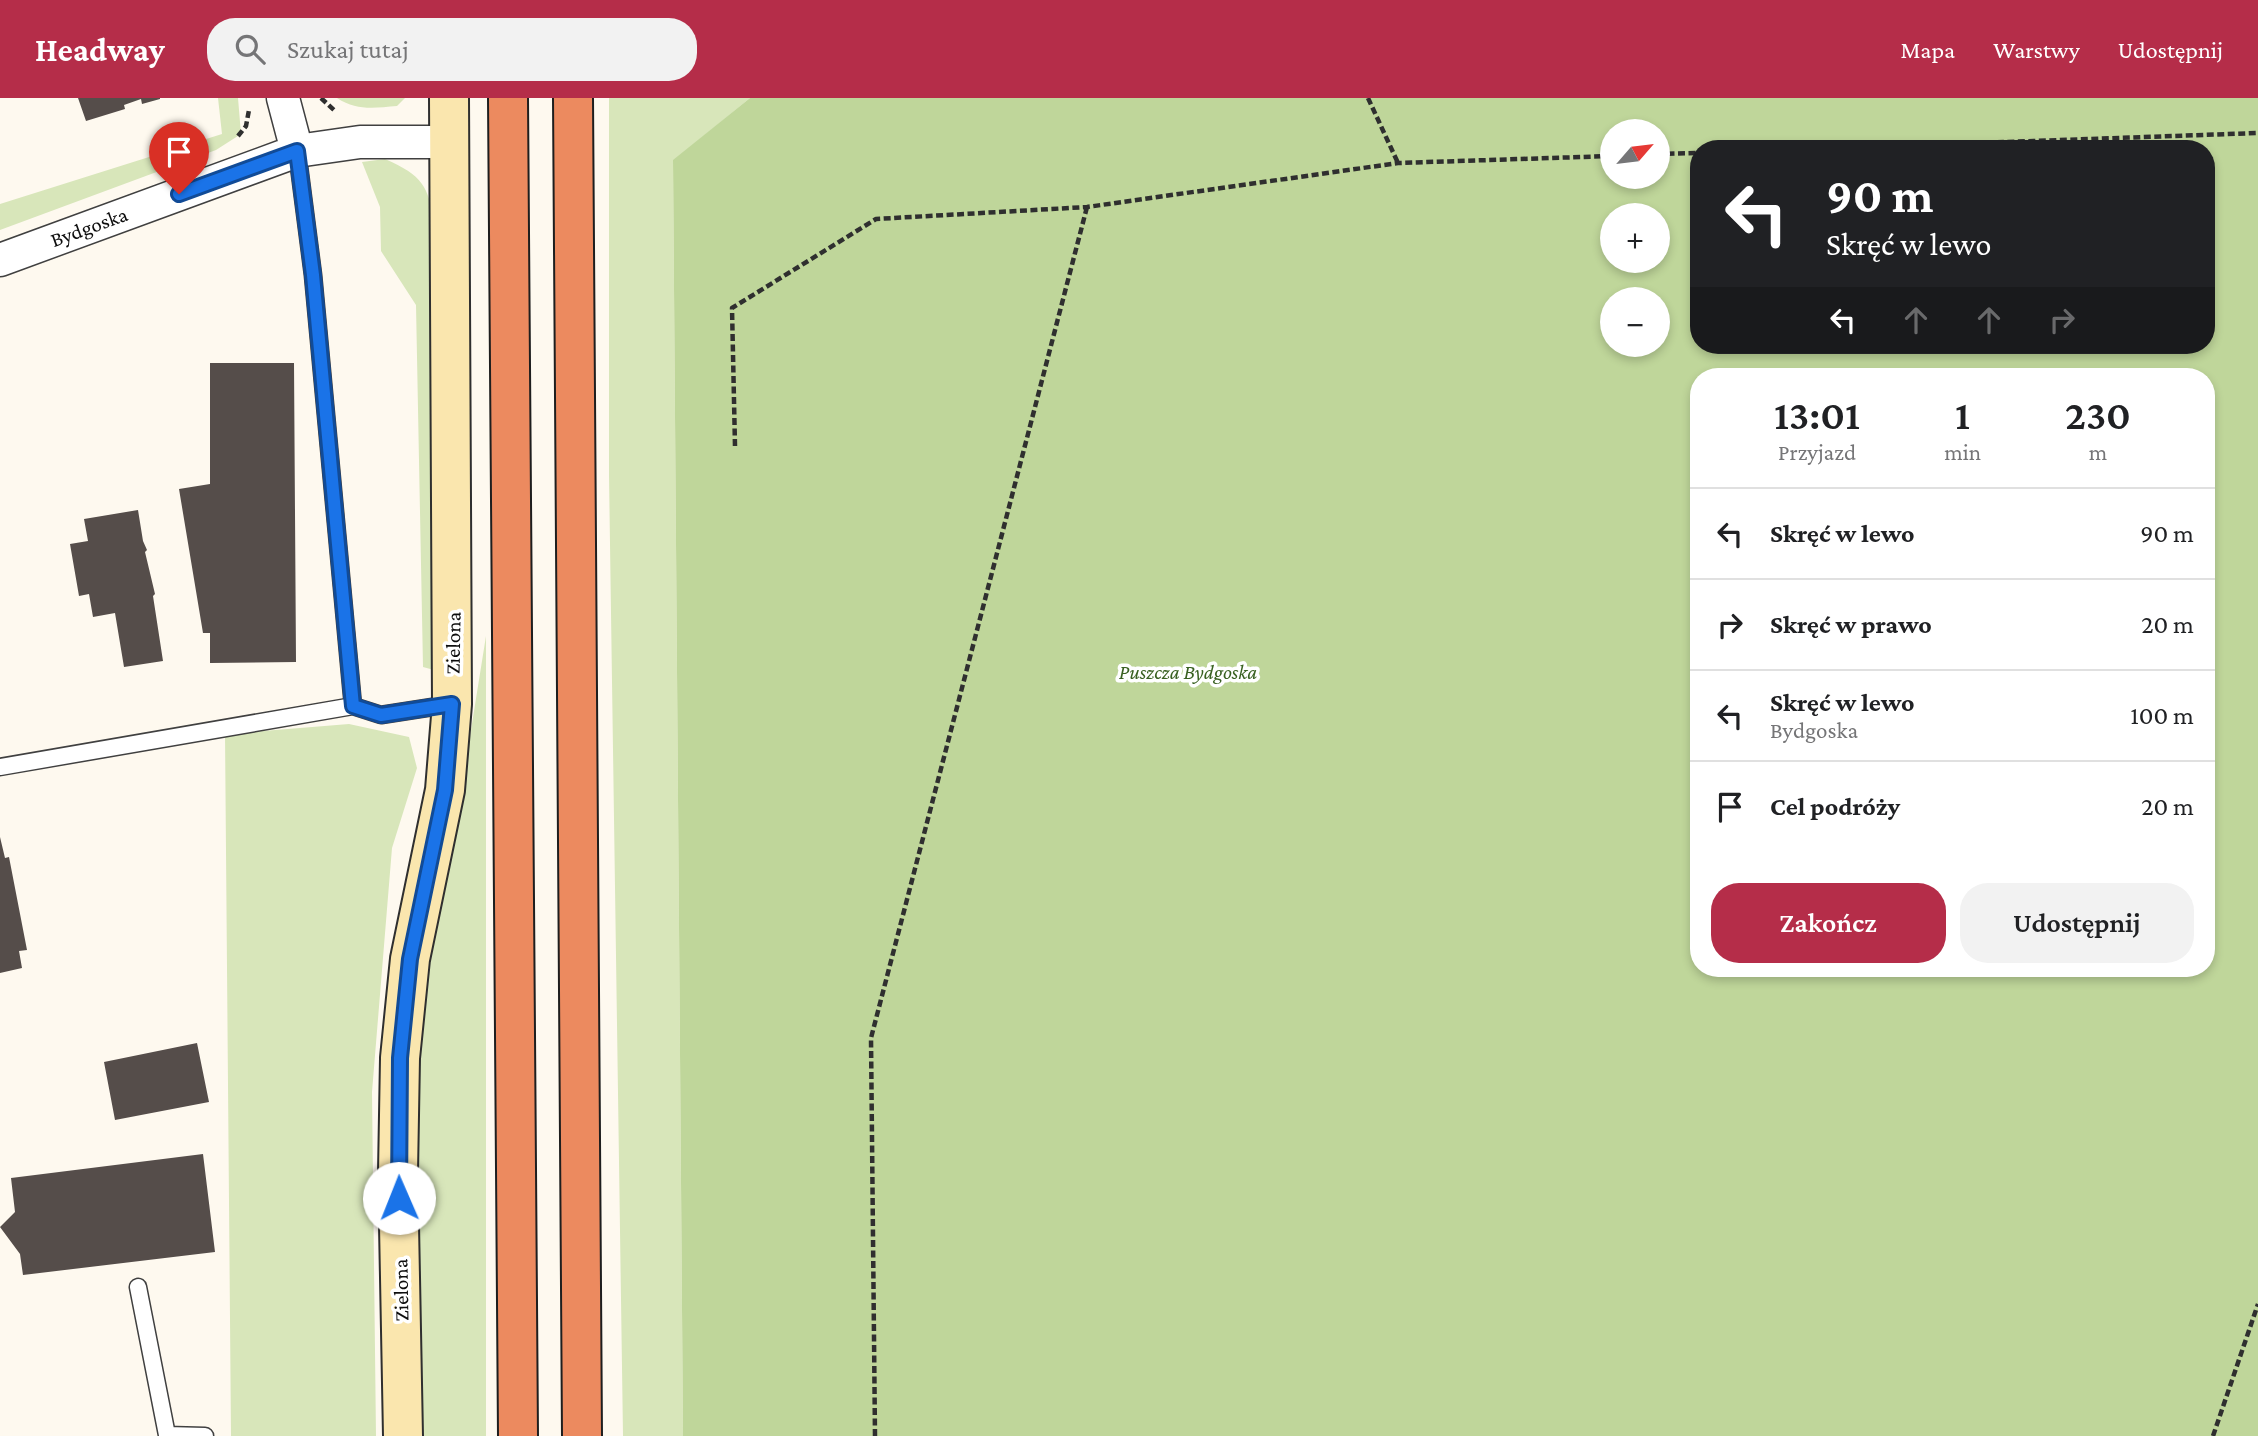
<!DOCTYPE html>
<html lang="pl">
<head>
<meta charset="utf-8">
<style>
	body { margin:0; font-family:"Crimson Pro",serif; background:#f2f2f2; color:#202124; height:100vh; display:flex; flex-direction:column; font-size:26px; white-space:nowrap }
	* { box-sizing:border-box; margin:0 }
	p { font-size:23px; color:#757577 }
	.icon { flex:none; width:38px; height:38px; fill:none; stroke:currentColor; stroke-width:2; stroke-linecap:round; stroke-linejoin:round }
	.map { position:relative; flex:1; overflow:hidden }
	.panel { position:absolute; left:1690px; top:270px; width:525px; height:609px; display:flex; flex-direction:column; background:#fff; border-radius:28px; box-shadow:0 4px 10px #0003 }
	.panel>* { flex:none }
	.top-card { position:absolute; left:1690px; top:42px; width:525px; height:214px; border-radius:28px; box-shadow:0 4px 10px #0003; background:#202124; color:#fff; overflow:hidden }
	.needle { width:46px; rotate:62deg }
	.tools { position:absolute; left:1600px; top:21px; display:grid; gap:14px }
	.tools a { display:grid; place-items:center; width:70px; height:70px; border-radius:50%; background:#fff; box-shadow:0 4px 10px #0003; font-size:35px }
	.pin { position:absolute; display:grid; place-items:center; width:60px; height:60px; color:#fff; margin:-72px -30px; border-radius:50% 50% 50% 0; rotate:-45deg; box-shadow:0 0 7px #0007 }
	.pin .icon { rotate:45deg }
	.me { position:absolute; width:77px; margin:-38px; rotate:359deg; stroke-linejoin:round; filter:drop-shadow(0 0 5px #0008) }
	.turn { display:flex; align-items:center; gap:24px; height:147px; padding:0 21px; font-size:32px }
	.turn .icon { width:91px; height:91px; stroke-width:2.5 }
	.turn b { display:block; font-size:49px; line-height:60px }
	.lanes { display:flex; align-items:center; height:66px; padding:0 21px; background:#0003; justify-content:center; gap:35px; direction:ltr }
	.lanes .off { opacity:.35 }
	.eta { display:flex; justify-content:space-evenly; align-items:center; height:119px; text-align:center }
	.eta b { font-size:42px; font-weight:600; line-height:49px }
	.primary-button { display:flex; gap:14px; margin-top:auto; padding:14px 21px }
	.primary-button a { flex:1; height:80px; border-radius:28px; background:#b52d49; color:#fff; font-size:28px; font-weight:600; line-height:80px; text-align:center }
	.primary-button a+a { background:#f2f2f2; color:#202124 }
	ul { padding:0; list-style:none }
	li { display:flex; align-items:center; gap:21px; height:91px; padding:0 21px; border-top:2px solid #e0e0e0 }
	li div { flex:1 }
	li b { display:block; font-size:26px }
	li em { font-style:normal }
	header { display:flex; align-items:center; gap:42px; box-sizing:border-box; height:98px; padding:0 35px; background:#b52d49; color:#fff }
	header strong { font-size:33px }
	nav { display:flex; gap:38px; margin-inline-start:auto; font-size:24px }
	.search { width:490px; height:63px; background:#f2f2f2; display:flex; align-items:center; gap:18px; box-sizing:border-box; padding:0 24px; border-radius:28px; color:#757577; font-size:26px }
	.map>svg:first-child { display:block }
</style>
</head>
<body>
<header>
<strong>Headway</strong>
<div class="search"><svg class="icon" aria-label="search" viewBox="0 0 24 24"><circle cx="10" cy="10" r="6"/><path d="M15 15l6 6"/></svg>Szukaj tutaj</div>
<nav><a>Mapa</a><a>Warstwy</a><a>Udostępnij</a></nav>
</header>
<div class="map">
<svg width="2258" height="1338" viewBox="0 0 2258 1338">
	<rect width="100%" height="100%" fill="#fef9ef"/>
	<path fill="#d8e6ba" d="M218 0H238L241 36 216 52 0 132V106L222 36Z
		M337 0H405L397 8C374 10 357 13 337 0Z
		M609 0H750L673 63 683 1338H623L609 377Z
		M385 61C423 78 428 87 435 127L434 572 423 569 416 207 381 153 380 109 362 64Z
		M486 538V1338H421L417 1030 423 900 455 732Z
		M349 626 409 639 417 670 392 750 372 994 376 1338H231L225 636Z"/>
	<path fill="#bfd69a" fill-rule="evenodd" d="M750 0H2258V1338H683L673 62ZM1612 33H1657V79H1612ZM1699 51H2207V247H1699ZM1612 117H1657V163H1612ZM1612 201H1657V247H1612ZM1699 278H2207V870H1699Z"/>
	<path fill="#554d4a" d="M78 0H160V1L142 6 141 1 124 7 125 11 86 23Z
		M210 265H294L296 564 210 565V535H203L179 391 210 386Z
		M138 412 143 443 147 452 145 454 155 496 153 498 163 563 124 569 115 515 93 519 89 496 79 498 70 446 88 443 84 421Z
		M0 739 5 760 9 759 27 852 19 853 22 870 0 875Z
		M197 945 209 1004 115 1022 104 964Z
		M203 1056 215 1154 23 1177 20 1156 0 1129 15 1114 11 1080Z"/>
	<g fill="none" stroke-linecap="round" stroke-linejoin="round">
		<g stroke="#404040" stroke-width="19">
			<path id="lane" d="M297 53 313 177 353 608 381 617 452 606
				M0 669 353 608
				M138 1189 167 1337 205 1338"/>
		</g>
		<g stroke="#404040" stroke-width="35">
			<path id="street" d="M283 0 297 53
				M0 162 297 53 360 44H450"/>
		</g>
		<g stroke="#2f2f2f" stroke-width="42">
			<path id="secondary" d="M403 1338 398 1074 400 960 410 861 445 692 452 606 449 0"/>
		</g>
		<g stroke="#1e1e1e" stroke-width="42">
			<path id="highway" d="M508 0 518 1338
				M573 0 582 1338"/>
		</g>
		<path stroke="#2f2f2f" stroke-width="4.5" stroke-dasharray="7 3.5" stroke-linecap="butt" d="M321 0 335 13
			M1368 0 1398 65
			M238 38 246 28 249 12
			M1808 51 2258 35
			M1657 56 1699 55
			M735 348 732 210 876 121 1087 109 1398 65 1612 58
			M875 1338 871 940 1087 109
			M2213 1338 2258 1206"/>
		<use href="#lane" stroke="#fff" stroke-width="16"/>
		<use href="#street" stroke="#fff" stroke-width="32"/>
		<use href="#secondary" stroke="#fae6ae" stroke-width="38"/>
		<use href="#highway" stroke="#ec8a5f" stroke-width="38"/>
	</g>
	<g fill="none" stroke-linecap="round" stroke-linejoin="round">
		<g stroke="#114b97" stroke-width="18">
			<path id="route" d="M179 96 297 53 313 177 353 608 381 617 452 606 445 692 410 861 400 960 399 1100"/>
		</g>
		<use href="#route" stroke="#1a73e8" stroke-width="12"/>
	</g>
	<g text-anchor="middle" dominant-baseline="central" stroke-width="7" stroke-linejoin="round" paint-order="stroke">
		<g font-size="21" fill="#0d0d0d" stroke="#fff">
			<text transform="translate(89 129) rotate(-20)">Bydgoska</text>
			<text transform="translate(453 545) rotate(-89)">Zielona</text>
			<text transform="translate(401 1192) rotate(-91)">Zielona</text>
		</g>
		<g font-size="21" font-style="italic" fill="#396121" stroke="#fff">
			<text x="1188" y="574">Puszcza Bydgoska</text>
		</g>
	</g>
</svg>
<div class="tools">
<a><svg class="needle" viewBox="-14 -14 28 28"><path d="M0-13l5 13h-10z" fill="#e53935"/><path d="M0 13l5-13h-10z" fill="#757577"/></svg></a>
<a>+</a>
<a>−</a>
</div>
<div class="pin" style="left:179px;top:96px;background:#d93025"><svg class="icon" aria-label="arrive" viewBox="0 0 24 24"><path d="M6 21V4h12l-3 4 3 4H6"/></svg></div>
<svg class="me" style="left:399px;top:1100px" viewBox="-20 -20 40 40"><circle r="19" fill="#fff"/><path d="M0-13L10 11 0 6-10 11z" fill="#1a73e8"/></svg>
<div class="top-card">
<div class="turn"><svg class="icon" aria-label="left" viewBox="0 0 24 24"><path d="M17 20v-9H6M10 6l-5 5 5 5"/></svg><div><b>90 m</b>Skręć w lewo</div></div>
<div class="lanes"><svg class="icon" aria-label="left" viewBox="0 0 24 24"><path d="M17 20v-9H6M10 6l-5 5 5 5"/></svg><svg class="icon off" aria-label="ahead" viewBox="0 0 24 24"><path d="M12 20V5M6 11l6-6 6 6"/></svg><svg class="icon off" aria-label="ahead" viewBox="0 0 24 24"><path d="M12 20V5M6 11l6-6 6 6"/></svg><svg class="icon off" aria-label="right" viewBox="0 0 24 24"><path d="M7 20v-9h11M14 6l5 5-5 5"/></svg></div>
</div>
<section class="panel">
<div class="eta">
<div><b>13:01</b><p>Przyjazd</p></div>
<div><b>1</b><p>min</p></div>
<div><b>230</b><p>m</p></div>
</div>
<ul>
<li><svg class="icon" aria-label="left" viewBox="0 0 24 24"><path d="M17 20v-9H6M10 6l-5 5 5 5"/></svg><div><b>Skręć w lewo</b></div><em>90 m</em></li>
<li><svg class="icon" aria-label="right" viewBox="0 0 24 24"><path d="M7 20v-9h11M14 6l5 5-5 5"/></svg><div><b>Skręć w prawo</b></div><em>20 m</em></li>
<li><svg class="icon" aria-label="left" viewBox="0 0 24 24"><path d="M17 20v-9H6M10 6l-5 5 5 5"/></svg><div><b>Skręć w lewo</b><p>Bydgoska</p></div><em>100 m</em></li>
<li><svg class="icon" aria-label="arrive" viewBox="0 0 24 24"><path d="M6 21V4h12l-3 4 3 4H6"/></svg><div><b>Cel podróży</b></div><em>20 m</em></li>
</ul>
<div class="primary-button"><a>Zakończ</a><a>Udostępnij</a></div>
</section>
</div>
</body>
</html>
